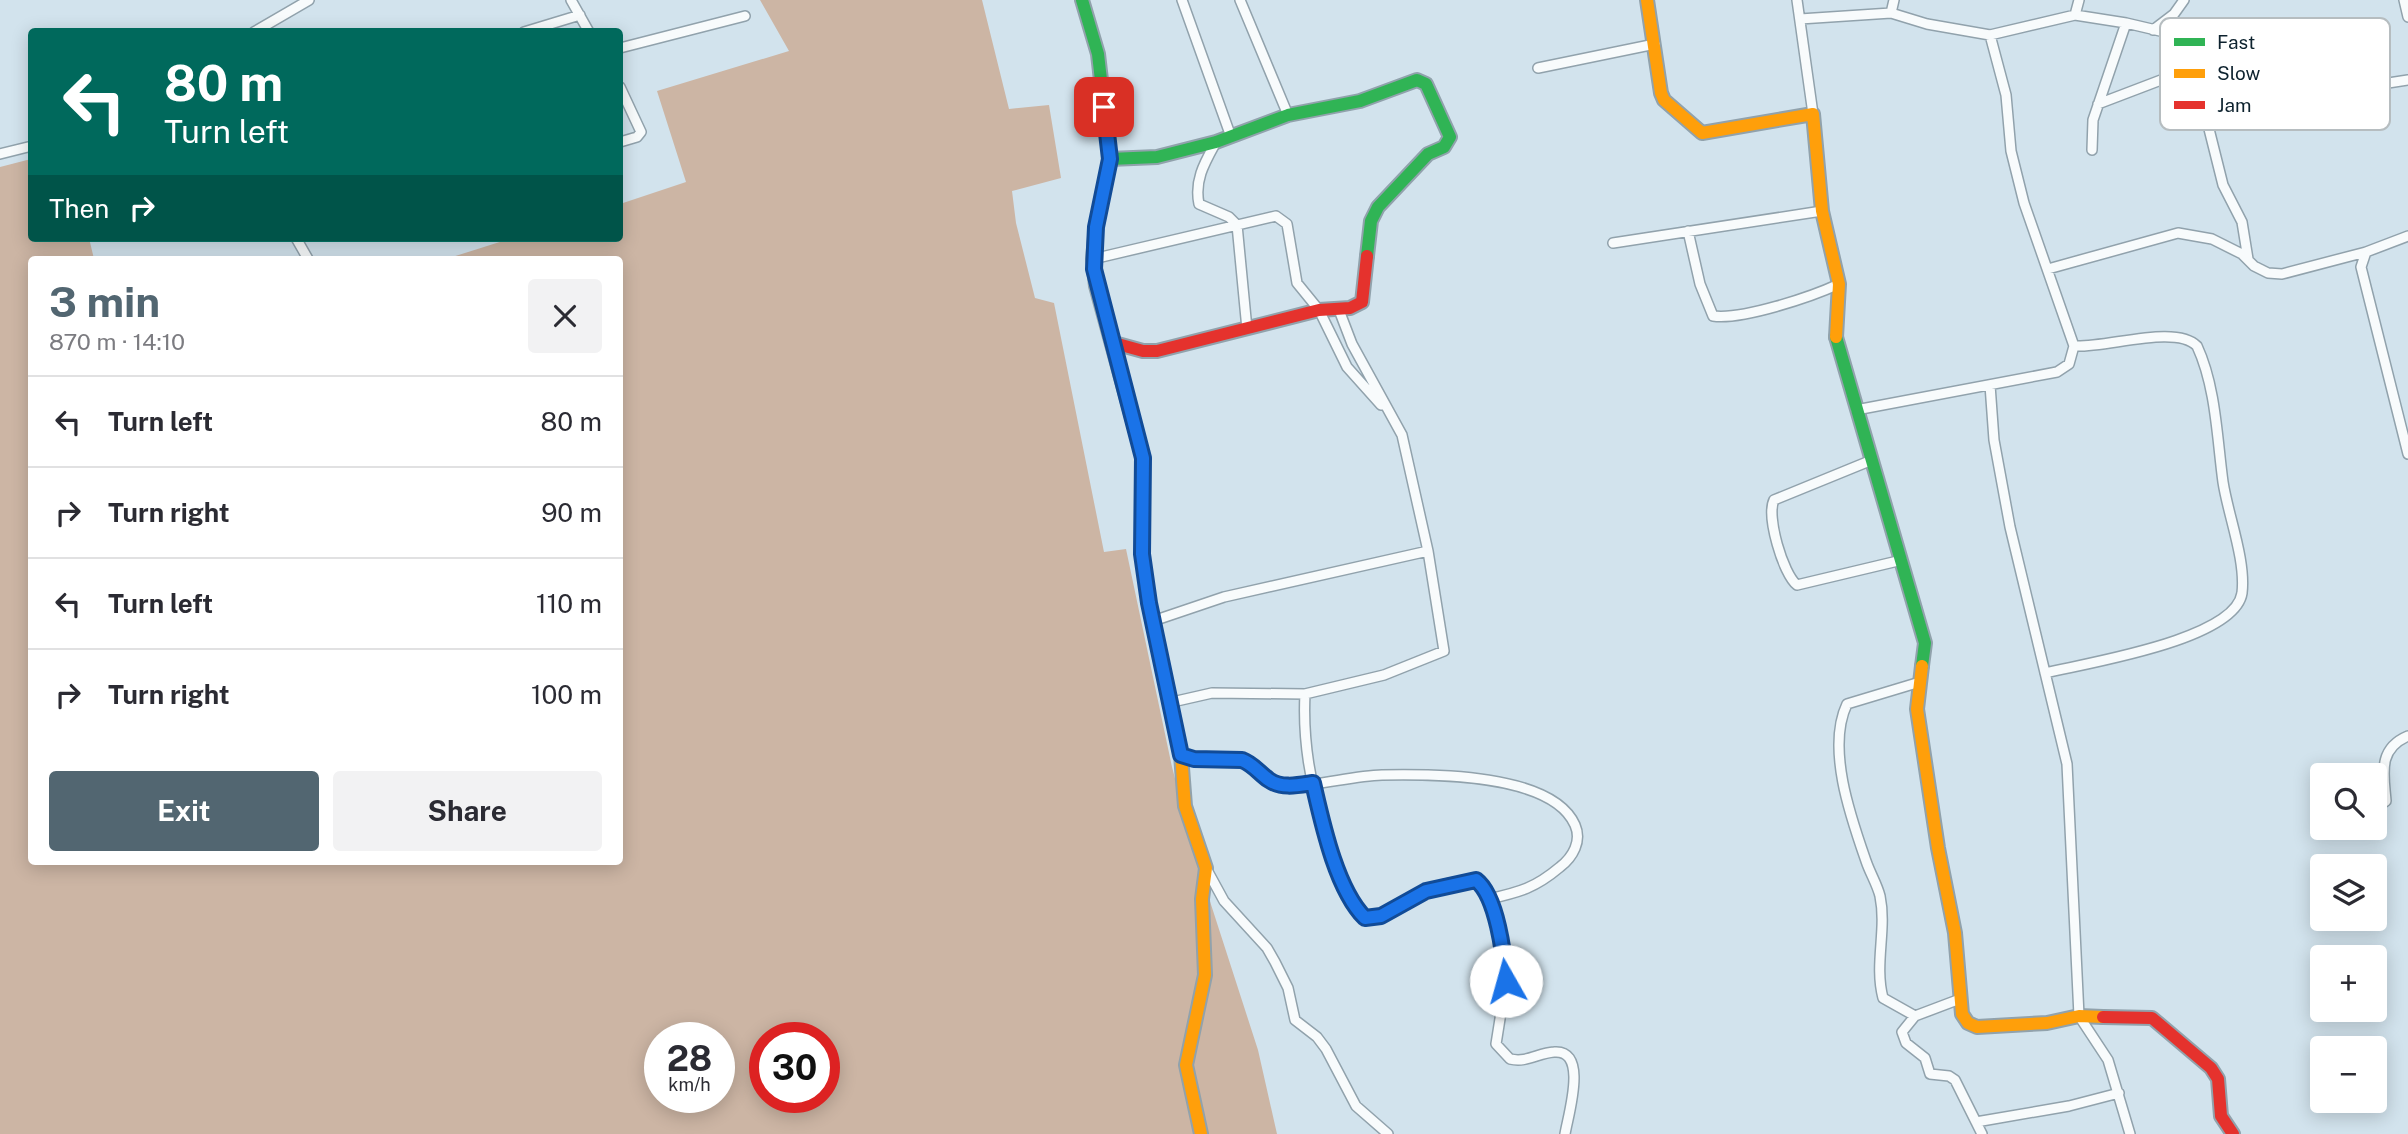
<!DOCTYPE html>
<html lang="en">
<head>
<meta charset="utf-8">
<style>
	body { margin:0; font-family:"Public Sans",sans-serif; background:#f2f2f3; color:#2b2b33; height:100vh; display:flex; flex-direction:column; font-size:26px; white-space:nowrap }
	* { box-sizing:border-box; margin:0 }
	p { font-size:23px; color:#7c7c81 }
	.icon { flex:none; width:38px; height:38px; fill:none; stroke:currentColor; stroke-width:2; stroke-linecap:round; stroke-linejoin:round }
	.map { position:relative; flex:1; overflow:hidden }
	.side { position:absolute; left:28px; top:256px; width:595px; height:609px; display:flex; flex-direction:column; background:#fff; border-radius:7px; box-shadow:0 4px 18px #0003 }
	.side>* { flex:none }
	.hud { position:absolute; left:28px; top:28px; width:595px; height:214px; border-radius:7px; box-shadow:0 4px 18px #0003; background:#00695c; color:#fff; overflow:hidden }
	.fabs { position:absolute; left:2310px; top:763px; display:grid; gap:14px }
	.fabs a { display:grid; place-items:center; width:77px; height:77px; border-radius:7px; background:#fff; box-shadow:0 4px 18px #0003; font-size:35px }
	.speed { position:absolute; left:644px; top:1022px; display:flex; gap:14px; font-size:35px; font-weight:700; text-align:center }
	.speed>* { display:grid; place-content:center; width:91px; height:91px; border-radius:50%; background:#fff; box-shadow:0 4px 18px #0003; line-height:1 }
	.speed small { font-size:18px; font-weight:400 }
	.speed .limit { border:10px solid #d22; background:#fff; color:#111 }
	.pin { position:absolute; display:grid; place-items:center; width:60px; height:60px; color:#fff; margin:-30px; border-radius:14px; box-shadow:0 4px 10px #0006 }
	.me { position:absolute; width:77px; margin:-38px; rotate:353deg; stroke-linejoin:round; filter:drop-shadow(0 0 5px #0008) }
	.turn { display:flex; align-items:center; gap:24px; height:147px; padding:0 21px; font-size:32px }
	.turn .icon { width:91px; height:91px; stroke-width:2.5 }
	.turn b { display:block; font-size:49px; line-height:60px }
	.then { display:flex; align-items:center; height:66px; padding:0 21px; background:#0003; gap:14px; font-size:26px }
	.round { display:grid; place-items:center; flex:none; width:74px; height:74px; border-radius:7px; background:#f2f2f3 }
	.overview { display:flex; align-items:center; justify-content:space-between; height:119px; padding:0 21px }
	h1 { font-size:42px; font-weight:700; line-height:52px; color:#526671 }
	.primary-button { display:flex; gap:14px; margin-top:auto; padding:14px 21px }
	.primary-button a { flex:1; height:80px; border-radius:7px; background:#526671; color:#fff; font-size:28px; font-weight:700; line-height:80px; text-align:center }
	.primary-button a+a { background:#f2f2f3; color:#2b2b33 }
	ul { padding:0; list-style:none }
	li { display:flex; align-items:center; gap:21px; height:91px; padding:0 21px; border-top:2px solid #e1e1e2 }
	li div { flex:1 }
	li b { display:block; font-size:26px }
	li em { font-style:normal }
	.map>svg:first-child { display:block }
</style>
</head>
<body>
<div class="map">
<svg width="2408" height="1134" viewBox="0 0 2408 1134">
	<rect width="100%" height="100%" fill="#d2e3ed"/>
	<path fill="#ccb5a4" fill-rule="evenodd" d="M760 0H982L1009 109 1049 105 1061 178 1012 191 1016 223 1035 298 1054 303 1104 552 1126 549 1172 767 1195 855 1258 1050 1277 1134H0V167L31 159 32 238H89L94 259H32V861H620V259H446L512 238H620V204L686 182 657 91 789 51ZM660 1038H719V1097H660ZM765 1038H824V1097H765Z"/>
	<g fill="none" stroke-linecap="round" stroke-linejoin="round">
		<g stroke="#91a2ac" stroke-width="12">
			<path id="street" d="M571 0 589 32
				M1182 0 1230 134
				M1240 0 1288 115
				M1797 0 1813 114
				M2404 0 2408 17
				M1891 13 1894 0
				M2075 15 2079 0
				M1800 19 1891 13 1927 24 1990 35 2075 15 2126 23 2207 42 2321 81 2356 88 2408 80
				M2153 30 2174 14 2184 0
				M254 32 309 0
				M524 32 580 15
				M2207 42 2200 93 2223 185 2242 222 2248 259
				M620 48 745 16
				M1538 68 1655 44
				M620 87 641 132 637 137 620 142
				M2098 104 2203 64
				M1216 142C1205 162 1194 180 1199 204L1229 217 1237 225 1247 329
				M2092 150 2093 120 2126 23
				M0 154 32 146
				M1688 231 1700 284 1713 316C1742 320 1811 297 1839 284
				M2408 236 2366 252 2361 267 2408 454
				M296 238 308 259
				M1613 243 1822 211
				M1093 259 1276 216 1287 224 1297 283 1319 310 1347 367 1381 405
				M2048 269 2178 233 2212 239 2242 254 2254 266 2268 273 2282 274 2366 252
				M1990 385 1994 440 2010 527 2067 764 2079 1016 2108 1060 2130 1134
				M1856 410 2057 372 2069 364 2074 346 2024 203 2011 151 2006 95 1990 35
				M1872 460 1774 500C1766 516 1783 574 1797 585L1902 560
				M1153 621 1224 597 1428 551
				M2045 673C2086 663 2235 640 2242 593 2246 560 2228 515 2223 482 2217 438 2216 387 2197 346 2176 324 2107 348 2074 346
				M1305 694C1301 769 1325 847 1359 912 1363 917 1367 920 1373 919 1385 917 1396 906 1407 900 1426 889 1466 873 1485 887L1503 950 1506 981 1496 1044 1510 1059C1527 1063 1538 1053 1554 1052 1589 1049 1568 1115 1565 1134
				M1168 703 1212 693 1305 694 1384 675 1444 651 1428 551 1402 435 1352 344 1339 310
				M1181 755 1194 759 1242 760C1259 766 1267 786 1287 786 1319 786 1351 776 1382 775 1432 774 1552 773 1575 825 1582 841 1573 857 1560 867 1535 888 1520 892 1489 899
				M2375 809 2386 801C2384 775 2377 749 2408 736
				M1206 868 1224 901 1267 948 1275 962 1288 988 1295 1020 1317 1037 1326 1049 1356 1106 1388 1134
				M1960 999 1915 1016 1902 1032 1906 1043 1925 1058 1930 1074 1949 1076 1955 1080 1982 1134
				M1915 1016 1883 998C1874 964 1887 930 1880 896 1877 884 1870 873 1866 861 1851 818 1826 748 1847 704L1920 682
				M1976 1122 2069 1106 2119 1093"/>
		</g>
		<g stroke="#91a2ac" stroke-width="16">
			<path id="fast" d="M1082 0 1098 54 1110 159 1096 227 1093 259 1096 286 1143 458 1142 525
				M1110 159 1157 157 1216 142 1288 115 1360 101 1417 80 1426 84 1450 137 1444 147 1428 154 1378 207 1371 221 1367 256
				M1836 337 1925 643 1922 666"/>
		</g>
		<g stroke="#91a2ac" stroke-width="16">
			<path id="slow" d="M1647 0 1661 93 1664 100 1702 133 1813 114 1822 211 1839 284 1836 337
				M1142 525V554L1149 603 1181 755 1185 806 1206 868 1202 899 1205 975 1186 1065 1201 1134
				M1922 666 1917 709 1938 848 1955 933 1962 1014 1968 1023 1977 1027 2047 1023 2079 1016 2103 1017"/>
		</g>
		<g stroke="#91a2ac" stroke-width="16">
			<path id="jam" d="M1114 343 1143 351H1157L1319 310 1350 308 1362 302 1367 256
				M2103 1017 2152 1018 2211 1068 2218 1079 2221 1116 2233 1134"/>
		</g>
		<use href="#street" stroke="#f8fbfc" stroke-width="9"/>
		<use href="#fast" stroke="#30b455" stroke-width="12"/>
		<use href="#slow" stroke="#ff9f0a" stroke-width="12"/>
		<use href="#jam" stroke="#e5322d" stroke-width="12"/>
	</g>
	<g fill="none" stroke-linecap="round" stroke-linejoin="round">
		<g stroke="#114b97" stroke-width="18">
			<path id="route" d="M1104 107 1110 159 1096 227 1094 269 1143 458 1142 554 1149 603 1181 755 1194 759 1242 760C1253 764 1259 773 1269 780 1282 789 1299 785 1313 783 1322 822 1336 889 1365 918L1381 916 1426 891 1476 880C1497 896 1504 955 1506 981"/>
		</g>
		<use href="#route" stroke="#1a73e8" stroke-width="12"/>
	</g>
	<rect x="2160" y="18" width="230" height="112" rx="10" fill="#fff" stroke="#b6bdc0" stroke-width="2"/>
	<rect x="2174" y="38" width="31" height="8" fill="#30b455"/>
	<rect x="2174" y="69" width="31" height="9" fill="#ff9f0a"/>
	<rect x="2174" y="101" width="31" height="8" fill="#e5322d"/>
	<g font-size="19" fill="#0d222e">
		<text x="2217" y="49">Fast</text>
		<text x="2217" y="80">Slow</text>
		<text x="2217" y="112">Jam</text>
	</g>
</svg>
<div class="fabs">
<a><svg class="icon" aria-label="search" viewBox="0 0 24 24"><circle cx="10" cy="10" r="6"/><path d="M15 15l6 6"/></svg></a>
<a><svg class="icon" aria-label="layers" viewBox="0 0 24 24"><path d="M12 4l9 5-9 5-9-5zM3 14l9 5 9-5"/></svg></a>
<a>+</a>
<a>−</a>
</div>
<div class="speed"><div>28<small>km/h</small></div><div class="limit">30</div></div>
<div class="pin" style="left:1104px;top:107px;background:#d93025"><svg class="icon" aria-label="arrive" viewBox="0 0 24 24"><path d="M6 21V4h12l-3 4 3 4H6"/></svg></div>
<svg class="me" style="left:1506px;top:981px" viewBox="-20 -20 40 40"><circle r="19" fill="#fff"/><path d="M0-13L10 11 0 6-10 11z" fill="#1a73e8"/></svg>
<div class="hud">
<div class="turn"><svg class="icon" aria-label="left" viewBox="0 0 24 24"><path d="M17 20v-9H6M10 6l-5 5 5 5"/></svg><div><b>80 m</b>Turn left</div></div>
<div class="then">Then<svg class="icon" aria-label="right" viewBox="0 0 24 24"><path d="M7 20v-9h11M14 6l5 5-5 5"/></svg></div>
</div>
<section class="side">
<div class="overview"><div><h1>3 min</h1><p>870 m · 14:10</p></div><a class="round"><svg class="icon" aria-label="close" viewBox="0 0 24 24"><path d="M6 6l12 12M18 6L6 18"/></svg></a></div>
<ul>
<li><svg class="icon" aria-label="left" viewBox="0 0 24 24"><path d="M17 20v-9H6M10 6l-5 5 5 5"/></svg><div><b>Turn left</b></div><em>80 m</em></li>
<li><svg class="icon" aria-label="right" viewBox="0 0 24 24"><path d="M7 20v-9h11M14 6l5 5-5 5"/></svg><div><b>Turn right</b></div><em>90 m</em></li>
<li><svg class="icon" aria-label="left" viewBox="0 0 24 24"><path d="M17 20v-9H6M10 6l-5 5 5 5"/></svg><div><b>Turn left</b></div><em>110 m</em></li>
<li><svg class="icon" aria-label="right" viewBox="0 0 24 24"><path d="M7 20v-9h11M14 6l5 5-5 5"/></svg><div><b>Turn right</b></div><em>100 m</em></li>
</ul>
<div class="primary-button"><a>Exit</a><a>Share</a></div>
</section>
</div>
</body>
</html>
